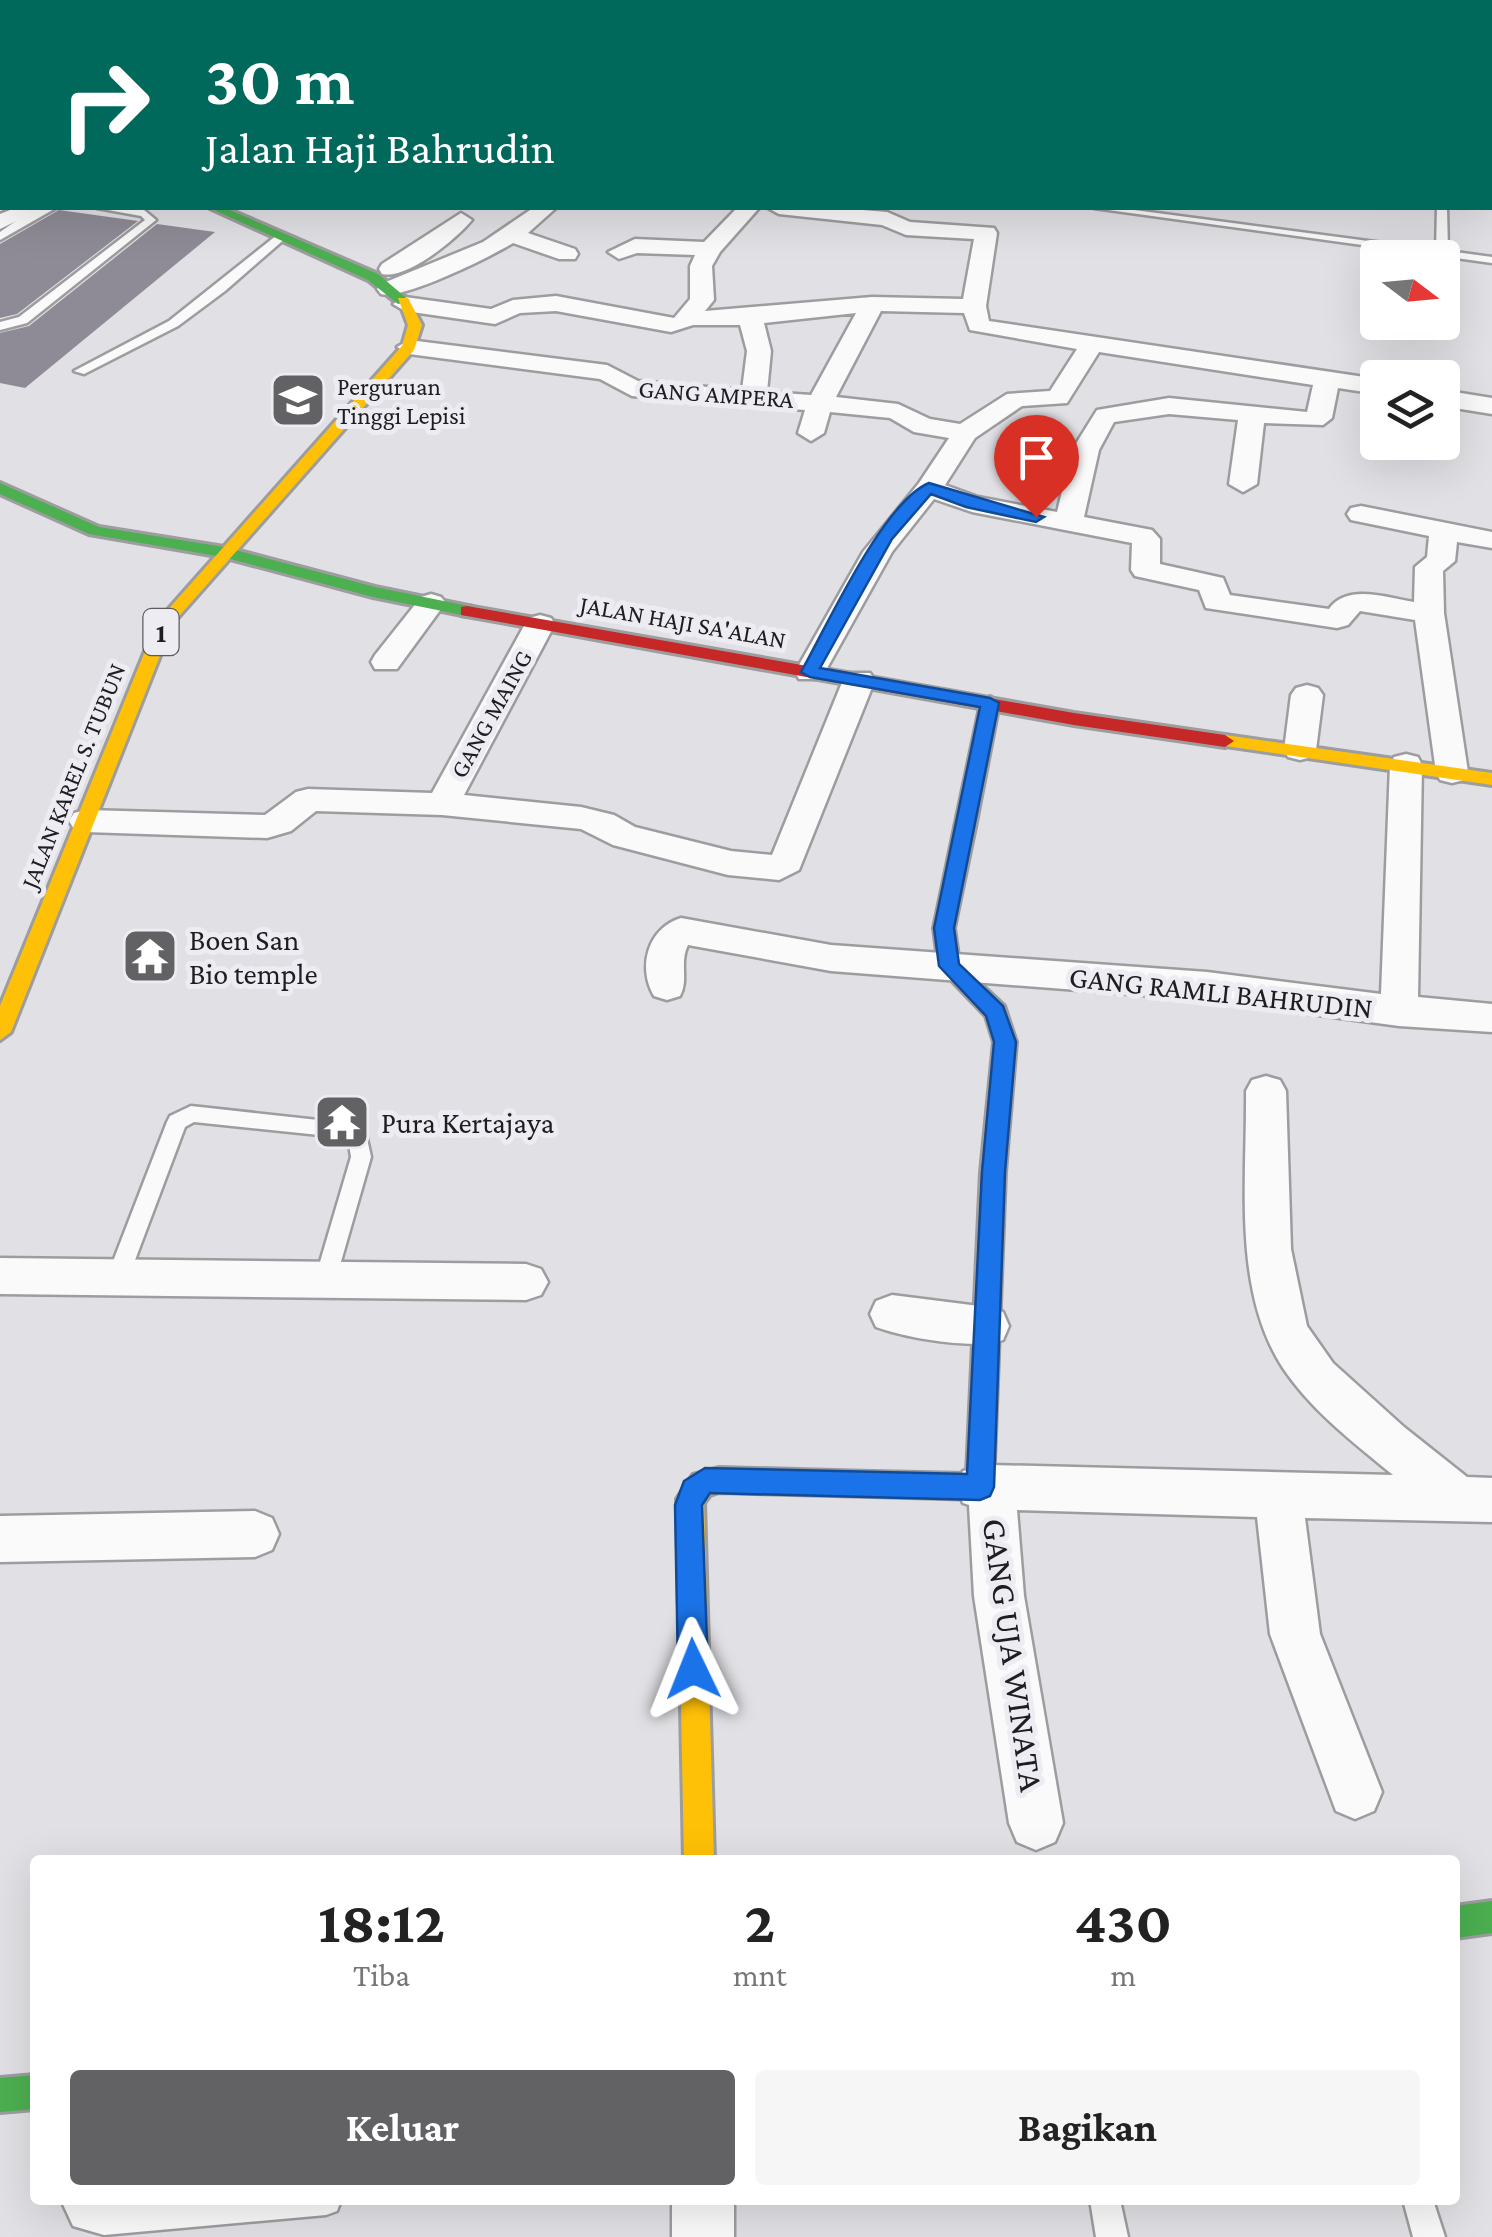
<!DOCTYPE html>
<html lang="id">
<head>
<meta charset="utf-8">
<style>
	body { margin:0; font-family:"Crimson Pro",serif; background:#f6f6f6; color:#222; height:100vh; display:flex; flex-direction:column; font-size:38px; white-space:nowrap }
	* { box-sizing:border-box; margin:0 }
	p { font-size:32px; color:#767676 }
	.icon { flex:none; width:55px; height:55px; fill:none; stroke:currentColor; stroke-width:2; stroke-linecap:round; stroke-linejoin:round }
	.map { position:relative; flex:1; overflow:hidden }
	.details { position:absolute; left:30px; top:1855px; width:1430px; height:350px; display:flex; flex-direction:column; background:#fff; border-radius:10px; box-shadow:0 10px 40px #0002 }
	.details>* { flex:none }
	.hud { position:absolute; left:0px; top:0px; width:1492px; height:210px; box-shadow:0 10px 40px #0002; background:#00695c; color:#fff; overflow:hidden }
	.needle { width:65px; rotate:106deg }
	.tools { position:absolute; left:1360px; top:240px; display:grid; gap:20px }
	.tools a { display:grid; place-items:center; width:100px; height:100px; border-radius:10px; background:#fff; box-shadow:0 10px 40px #0002; font-size:50px }
	.pin { position:absolute; display:grid; place-items:center; width:85px; height:85px; color:#fff; margin:-102px -42px; border-radius:50% 50% 50% 0; rotate:-45deg; box-shadow:0 0 10px #0007 }
	.pin .icon { rotate:45deg }
	.me { position:absolute; width:110px; margin:-55px; rotate:358deg; stroke-linejoin:round; filter:drop-shadow(0 0 8px #0008) }
	.turn { display:flex; align-items:center; gap:35px; height:210px; padding:0 40px; font-size:45px }
	.turn .icon { width:130px; height:130px; stroke-width:2.5 }
	.turn b { display:block; font-size:70px; line-height:85px }
	.eta { display:flex; justify-content:space-evenly; align-items:center; height:170px; text-align:center }
	.eta b { font-size:60px; font-weight:700; line-height:70px }
	.button { display:flex; gap:20px; margin-top:auto; padding:20px 40px }
	.button a { flex:1; height:115px; border-radius:10px; background:#626265; color:#fff; font-size:40px; font-weight:700; line-height:115px; text-align:center }
	.button a+a { background:#f6f6f6; color:#222 }
	.map>svg:first-child { display:block }
</style>
</head>
<body>
<div class="map">
<svg width="1492" height="2237" viewBox="0 0 1492 2237">
	<rect width="100%" height="100%" fill="#e1e0e4"/>
	<path fill="#8e8b96" d="M59 210 138 221 17 314 0 318V244Z
		M157 224 215 232 25 388 0 383V333L29 326Z"/>
	<g fill="none" stroke-linecap="round" stroke-linejoin="round">
		<g stroke="#9d9da0" stroke-width="5">
			<path id="lane" d="M1441 0H1449V2H1441Z
				M43 208H56L0 240V232L23 216Z
				M97 208 144 210 156 220 27 323 0 330V322L19 317 145 220 141 216Z
				M1094 208H1119L1436 250 1437 208H1447L1448 251 1492 257V263Z
				M277 235 287 237 225 291 178 326 84 374 74 371 169 321Z
				M191 1106 364 1125 371 1157 334 1286 326 1288 318 1286 315 1279 351 1157 348 1138 194 1122 185 1127 126 1284 118 1286 110 1284 107 1277 167 1122 170 1116Z
				M61 2200H93L104 2203 144 2200H341L337 2211 326 2215 104 2235 73 2226Z
				M1090 2200H1120L1128 2237H1096Z
				M1403 2200H1433L1445 2237H1413Z"/>
		</g>
		<g stroke="#9d9da0" stroke-width="5">
			<path id="street" d="M15 208H43L0 229V214Z
				M533 208H556L528 233 575 249 578 254 575 259H559L513 243C490 257 404 300 381 294L377 289 381 284 483 242Z
				M737 208H759L720 252 712 266 714 300 705 311 872 297 963 299 974 239 906 235 882 225 779 214 768 208H838L887 212 910 222 994 228 997 233 986 306 989 321 1378 379V394L1338 388 1332 418 1323 425 1264 423 1257 484 1243 492 1229 484 1238 420 1169 414 1114 422 1099 450 1084 517 1152 530 1160 539V564L1223 578 1230 595 1329 609C1347 583 1388 598 1414 602L1415 567 1427 557 1429 536 1351 520 1347 514 1351 508 1361 506 1492 532V548L1457 542 1455 561 1443 571 1444 613 1468 772 1464 780 1452 783 1440 780 1436 772 1415 620 1360 611 1348 625 1337 628 1206 608 1199 590 1135 576 1131 570 1132 543 972 512 934 499 892 552 821 679H799L795 672 863 552 919 483 949 438 914 432 890 418 830 412 824 433 811 441 798 433 805 410 632 396 600 379 409 354 397 347 409 340 607 365 638 381 742 390 747 351 740 325H693L671 332 556 311 520 313 495 324 405 311 393 304 405 297 491 309 513 300 556 296 674 318 690 299V266L695 255 637 253 619 259 608 252 635 239 704 242ZM881 311 964 313 970 330 1077 349 1050 391 1007 394 960 424 930 419 898 404 836 397ZM856 313 811 395 767 392 771 351 764 323ZM1099 352 1313 385 1307 412 1169 398 1097 410 1072 450 1057 512 978 497 945 485 975 438 1022 406 1067 403Z
				M461 213 472 220C456 239 407 280 382 274L379 269 382 264Z
				M1442 390 1492 398V414L1442 406Z
				M431 594 441 597 446 603 441 609 397 669H375L371 662 375 655 421 597Z
				M540 615 551 618 555 624 464 795 581 807 614 815 635 827 731 851 772 855 843 680 848 673H870L875 680 799 870 779 880 728 875 613 845 581 829 442 815 316 811 291 831 267 838 86 832 74 829 69 821 74 813 86 810 265 815 296 792 308 789 432 793 525 624 529 618Z
				M1307 685 1318 688 1323 695 1316 750 1312 757 1300 760 1288 757 1284 750 1291 695 1296 688Z
				M1406 754 1418 757 1422 765 1418 997 1492 1004V1032L1399 1026 1207 1000 831 971 688 945C679 962 689 980 680 996L667 1000 654 996C637 967 648 928 681 918L831 945 1207 972 1381 994 1390 765 1394 757Z
				M1266 1076 1280 1080 1286 1091 1291 1249 1307 1326 1333 1363 1404 1427 1467 1477 1492 1478V1522L1305 1518 1320 1634 1382 1792 1374 1811 1355 1819 1336 1811 1270 1634 1257 1517 1017 1510 1024 1596 1063 1823 1055 1842 1036 1850 1017 1842 1009 1823 974 1596 969 1505 963 1503 956 1487 963 1471 992 1465 1393 1475C1354 1443 1311 1410 1283 1368 1232 1290 1247 1180 1246 1091L1252 1080Z
				M0 1258 526 1264 541 1269 548 1282 541 1295 526 1300 0 1294Z
				M892 1295 987 1307 1003 1312 1009 1326 1003 1340C974 1350 906 1338 876 1327L870 1314 876 1301Z
				M255 1511 272 1518 279 1534 272 1550 255 1557 0 1562V1516Z
				M672 2200H734V2237H672Z"/>
		</g>
		<g stroke="#9d9da0" stroke-width="6">
			<path id="fast" d="M210 208H225L378 274 410 301 398 304 368 280Z
				M0 483 99 527 224 547 375 587 473 607 475 611 467 616 373 597 223 557 89 534 0 494Z
				M990 697 999 703 975 827 965 833 955 827 981 703Z
				M1492 1901V1933L1455 1938V1906Z
				M35 2075V2109L0 2112V2078Z"/>
		</g>
		<g stroke="#9d9da0" stroke-width="6">
			<path id="slow" d="M398 298H408L422 325 414 350 173 623 11 1032 0 1040V1006L157 622 402 346 408 325Z
				M1225 735 1492 773V785L1219 745 1216 741Z
				M719 1468 872 1472 881 1475 885 1484 881 1493 872 1496 719 1492 710 1495 704 1503 714 1860H684L677 1499 693 1475Z"/>
		</g>
		<g stroke="#9d9da0" stroke-width="6">
			<path id="jam" d="M0 66H2V72H0Z
				M467 606 1074 713 1225 735 1234 741 1225 747 1074 725 461 615V607Z
				M965 821 975 827 954 928 959 964 1004 1006 1016 1042 1005 1172 993 1487 989 1496 980 1499 872 1496 863 1493 859 1484 863 1475 872 1472 967 1474 981 1172 994 1042 986 1016 939 967 934 928 955 827Z"/>
		</g>
		<use href="#lane" fill="#fafafb" fill-rule="evenodd"/>
		<use href="#street" fill="#fafafb" fill-rule="evenodd"/>
		<use href="#fast" fill="#4caf50" fill-rule="evenodd"/>
		<use href="#slow" fill="#ffc107" fill-rule="evenodd"/>
		<use href="#jam" fill="#c62828" fill-rule="evenodd"/>
	</g>
	<path fill="#1a73e8" stroke="#114b97" stroke-width="2.5" d="M929 483 1044 517 1036 522 966 507 931 494 892 539 820 668 990 698 999 703 954 928 959 964 1003 1006 1016 1042 1005 1172 994 1487 990 1496 980 1500 710 1493 702 1505 708 1669 703 1679 693 1684 683 1679 678 1669 675 1505 684 1481 705 1468 967 1474 982 1172 994 1042 986 1016 939 966 934 928 980 707 810 677 801 672C827 626 883 502 929 483Z"/>
	<defs>
		<g id="university-square" transform="scale(2.875)"><rect x="-9" y="-9" width="18" height="18" rx="4" fill="#626265" stroke="#edecf3"/><path d="M0-5L7-2L0 1L-7-2ZM-4 1L0 2.5L4 1V4Q0 6-4 4Z" fill="#fff"/></g>
		<g id="temple-square" transform="scale(2.875)"><rect x="-9" y="-9" width="18" height="18" rx="4" fill="#626265" stroke="#edecf3"/><path d="M0-6L5-2H3V0L6.5 2.5H4V6H1.5V3h-3V6H-4V2.5H-6.5L-3 0V-2H-5Z" fill="#fff"/></g>
	</defs>
	<g fill-rule="evenodd">
		<use href="#university-square" x="298" y="400"/>
		<use href="#temple-square" x="150" y="956"/>
		<use href="#temple-square" x="342" y="1122"/>
	</g>
	<g text-anchor="middle" dominant-baseline="central" stroke-width="10" stroke-linejoin="round" paint-order="stroke">
		<g font-size="25" fill="#1e1e20" stroke="#edecf3" text-anchor="start">
			<text x="337" y="386">Perguruan<tspan x="337" dy="29">Tinggi Lepisi</tspan></text>
		</g>
		<g font-size="25" fill="#1e1e20" stroke="#edecf3">
			<text transform="translate(716 394) rotate(4)">GANG AMPERA</text>
			<text transform="translate(683 622) rotate(10)">JALAN HAJI SA'ALAN</text>
			<text transform="translate(491 714) rotate(-61)">GANG MAING</text>
			<text transform="translate(73 776) rotate(-68)">JALAN KAREL S. TUBUN</text>
		</g>
		<rect fill="#edecf3" stroke="#5c5c5f" stroke-width="2.5" x="143.5" y="609" width="35" height="46" rx="8"/>
		<g font-size="28" font-weight="bold" fill="#1e1e20">
			<text x="161" y="632">1</text>
		</g>
		<g font-size="30" fill="#1e1e20" stroke="#edecf3" text-anchor="start">
			<text x="189" y="939">Boen San<tspan x="189" dy="34">Bio temple</tspan></text>
			<text x="381" y="1122">Pura Kertajaya</text>
		</g>
		<g font-size="30" fill="#1e1e20" stroke="#edecf3">
			<text transform="translate(1221 992) rotate(6)">GANG RAMLI BAHRUDIN</text>
		</g>
		<g font-size="35" fill="#1e1e20" stroke="#edecf3">
			<text transform="translate(1013 1655) rotate(82)">GANG UJA WINATA</text>
		</g>
	</g>
</svg>
<div class="tools">
<a><svg class="needle" viewBox="-14 -14 28 28"><path d="M0-13l5 13h-10z" fill="#e53935"/><path d="M0 13l5-13h-10z" fill="#767676"/></svg></a>
<a><svg class="icon" aria-label="layers" viewBox="0 0 24 24"><path d="M12 4l9 5-9 5-9-5zM3 14l9 5 9-5"/></svg></a>
</div>
<div class="pin" style="left:1036px;top:517px;background:#d93025"><svg class="icon" aria-label="arrive" viewBox="0 0 24 24"><path d="M6 21V4h12l-3 4 3 4H6"/></svg></div>
<svg class="me" style="left:693px;top:1669px" viewBox="-20 -20 40 40"><path d="M0-17L14 15 0 8-14 15z" fill="#1a73e8" stroke="#fff" stroke-width="4"/></svg>
<div class="hud">
<div class="turn"><svg class="icon" aria-label="right" viewBox="0 0 24 24"><path d="M7 20v-9h11M14 6l5 5-5 5"/></svg><div><b>30 m</b>Jalan Haji Bahrudin</div></div>
</div>
<section class="details">
<div class="eta">
<div><b>18:12</b><p>Tiba</p></div>
<div><b>2</b><p>mnt</p></div>
<div><b>430</b><p>m</p></div>
</div>
<div class="button"><a>Keluar</a><a>Bagikan</a></div>
</section>
</div>
</body>
</html>
